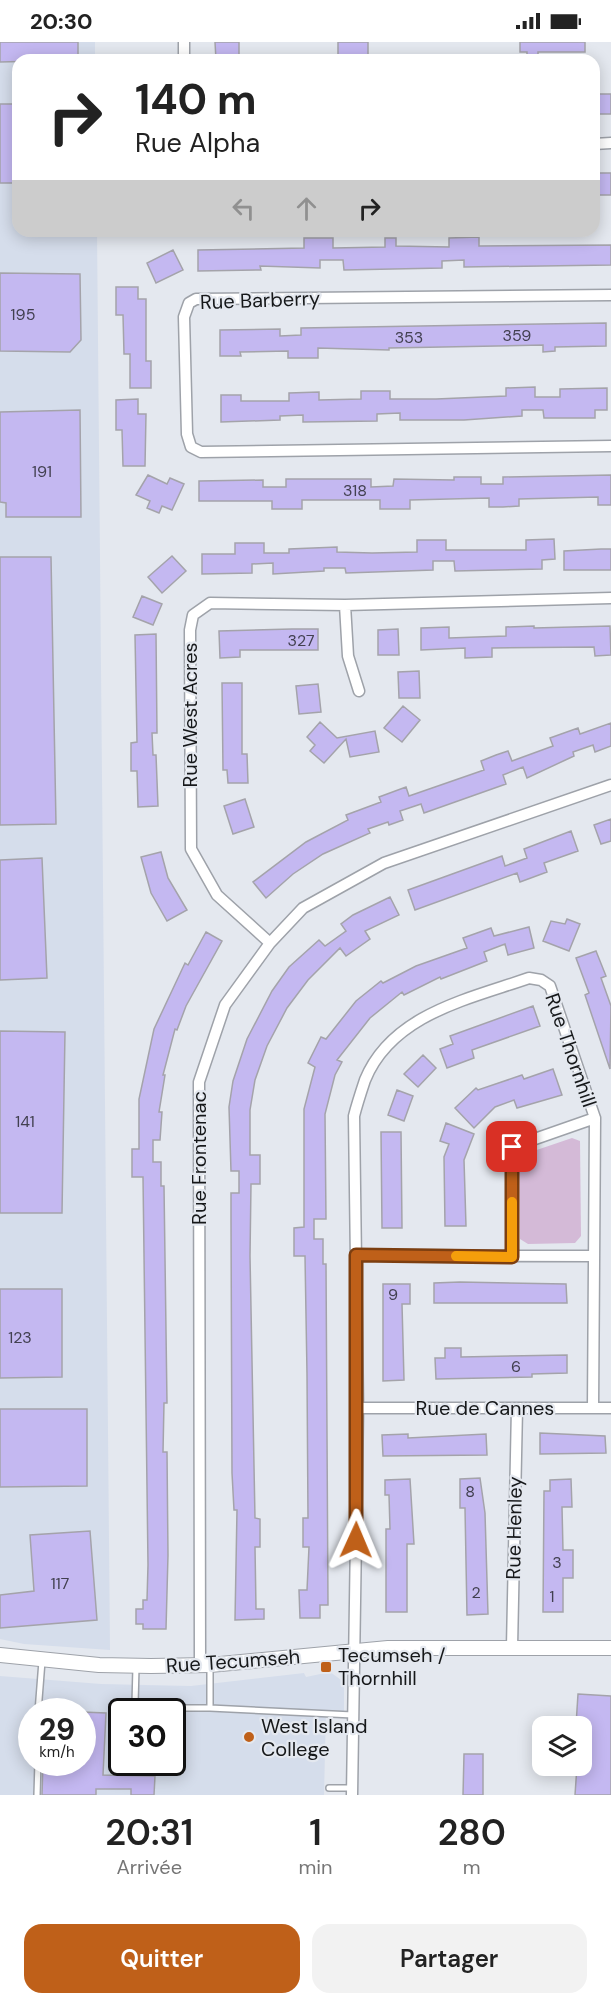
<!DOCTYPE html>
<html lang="fr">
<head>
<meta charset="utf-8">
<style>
	body { margin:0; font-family:"DM Sans",sans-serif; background:#f2f2f2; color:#222; height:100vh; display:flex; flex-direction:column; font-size:22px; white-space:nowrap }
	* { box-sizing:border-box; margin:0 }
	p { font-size:20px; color:#767676 }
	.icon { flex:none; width:33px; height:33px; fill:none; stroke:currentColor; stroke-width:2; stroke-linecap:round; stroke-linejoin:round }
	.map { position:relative; height:1753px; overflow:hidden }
	.drawer { display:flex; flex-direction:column; background:#fff; flex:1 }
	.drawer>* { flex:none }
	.guide { position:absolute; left:12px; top:12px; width:588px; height:183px; border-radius:18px; box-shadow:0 3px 15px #0003; background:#fff; color:#222; overflow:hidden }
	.buttons { position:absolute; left:532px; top:1674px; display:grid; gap:12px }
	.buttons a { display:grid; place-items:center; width:60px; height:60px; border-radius:12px; background:#fff; box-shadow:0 3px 15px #0003; font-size:30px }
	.speed { position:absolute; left:18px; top:1656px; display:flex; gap:12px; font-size:30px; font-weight:700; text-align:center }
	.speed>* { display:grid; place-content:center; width:78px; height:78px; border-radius:50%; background:#fff; box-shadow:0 3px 15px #0003; line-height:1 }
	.speed small { font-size:15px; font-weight:400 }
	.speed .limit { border:3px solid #111; border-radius:9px; background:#fff; color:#111 }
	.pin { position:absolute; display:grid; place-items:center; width:51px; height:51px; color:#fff; margin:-26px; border-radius:12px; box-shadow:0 3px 9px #0006 }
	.me { position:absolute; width:66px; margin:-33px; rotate:1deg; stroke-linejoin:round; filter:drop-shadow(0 0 4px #0008) }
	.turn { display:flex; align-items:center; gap:21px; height:126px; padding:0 24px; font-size:27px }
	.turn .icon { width:78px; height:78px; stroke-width:2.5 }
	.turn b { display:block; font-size:42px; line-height:51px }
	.lanes { display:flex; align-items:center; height:57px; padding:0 24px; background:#0003; justify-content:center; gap:30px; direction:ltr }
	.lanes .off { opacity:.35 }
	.eta { display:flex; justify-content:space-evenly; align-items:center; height:102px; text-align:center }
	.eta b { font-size:36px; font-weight:600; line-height:42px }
	.primary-button { display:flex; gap:12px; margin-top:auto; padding:12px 24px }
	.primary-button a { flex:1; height:69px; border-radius:18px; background:#bf6019; color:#fff; font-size:24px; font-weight:600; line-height:69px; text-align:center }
	.primary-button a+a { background:#f2f2f2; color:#222 }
	.status { display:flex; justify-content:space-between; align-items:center; height:42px; padding:0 30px; background:#fff; direction:ltr }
	.status svg { height:16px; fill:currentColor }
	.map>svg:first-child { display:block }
</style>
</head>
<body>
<div class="status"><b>20:30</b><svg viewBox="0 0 49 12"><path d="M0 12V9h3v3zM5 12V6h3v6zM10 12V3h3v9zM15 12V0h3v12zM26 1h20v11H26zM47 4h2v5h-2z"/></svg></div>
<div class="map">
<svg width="611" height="1753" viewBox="0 0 611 1753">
	<rect width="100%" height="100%" fill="#e4e8ef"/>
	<path fill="#d5ddeb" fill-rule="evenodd" d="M0 0H95V18H18V189H97L110 1608 24 1602 0 1597Z
		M330 1630 344 1640V1669H326L324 1753H0V1634L101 1642 191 1644 304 1631 306 1635ZM32 1670H82V1720H32ZM122 1670H172V1720H122Z"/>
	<path fill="#d4bad7" d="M572 1096 580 1099 581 1194 575 1201 528 1202 520 1197 519 1126 522 1113Z"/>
	<path fill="#c4b8f1" stroke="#a4a3aa" stroke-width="1.5" d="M0 0H78V18L0 20Z
		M215 0H239V18H216Z
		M338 0H368V13H338Z
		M520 0H585V10H538V16H527V10H520Z
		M594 52H611V72H594Z
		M0 62H18V141H0Z
		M596 131H611V153H596Z
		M479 195V204L611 203V223L464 225V218L442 219V226L344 228 343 218H320V226L260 224 261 228 198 229V208L304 206V196H333V206L385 205V196H396V204L449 205V196Z
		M173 208 183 228 156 241 147 221Z
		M0 231 80 232 81 298 70 310 0 309Z
		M116 245H138V257H146V319H151V346H130V312H124L123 273H116Z
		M606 281V304L555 305V309L543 310V303L389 306V308L318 306V316H288V309L240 310 241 314H220V288L280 287V294L301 293V286Z
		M535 345V355H560V347L607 346V368H595V376H544L543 368H522V374L464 378H400V371L377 372V379L303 380V373L280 374V378L221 380V353H241V359H289V351L319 350V358L361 357V349H390V357H436L506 354V346Z
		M138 357V372H146L145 424H123L122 388H116V358Z
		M80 368 81 475H6V461L0 460V370Z
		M148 433 167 442 170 436 184 442 172 468 162 464 159 471 147 466 150 459 136 453Z
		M611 433V463H598V455L519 457V464L503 465H489V456L410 458V467H380V458H302V467H272V459H199V439L263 438V445H286V437H371V445L393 444 394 437 454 438V435H481V442H503V435Z
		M554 497 555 517 542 518V527L455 529 454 519H433V528L346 531 345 526H324V529L273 532V521L252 522V531L202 532V512H235V501H264V511H289V507L337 505V510L372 511 417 510V498H446V508H526V498Z
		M601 507H611V528H564V509Z
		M172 514 186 529 162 551 148 535Z
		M0 515H51L56 782 0 783Z
		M142 554 162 562 153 583 133 575Z
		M534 584V586L610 584 611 613 595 614 594 605 492 606V615L465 616V606L421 608V586L449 585V596L506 594V585Z
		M292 587H318V608H240V615L220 616 219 589Z
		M398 587 399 613H378V588Z
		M156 592 157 691H152L153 713H156L158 764 138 765 137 729H131V701L137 700 135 593Z
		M419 629 420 656H399L398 630Z
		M222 641H242V712H247L248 741H228L227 728H223Z
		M318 642 321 670 299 672 296 644Z
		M403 664 420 678 402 700 384 686Z
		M320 680 337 696 375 689 379 710 350 715 346 697 324 721 310 709 315 703 307 695Z
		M611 681V704L595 710 593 703 573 710 574 714 527 736 523 725 503 733 506 742 424 771 421 762 400 769 403 778 389 783 388 780 368 787 370 791 323 812 293 832 266 856 253 840 306 800 348 778 346 773 381 760 379 755 406 745 409 754 484 728 481 719 496 713 508 709 512 719 553 704 550 696 578 686 580 692Z
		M245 757 254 785 233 792 224 764Z
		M611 777V799L601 802 594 783Z
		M571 789 578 809 544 821 547 830 520 840 517 831 415 868 408 848 502 814 505 824 527 816 524 807Z
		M161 810 168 836 187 868 167 879 151 851 141 815Z
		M42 816 47 936 0 938V818Z
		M390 855 399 873 365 889 370 897 346 914 340 906 308 938 287 966 267 1004 255 1038 250 1068V1113H260V1142H251L250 1214 255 1476 260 1477V1505H255L256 1567H264V1577L235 1578 237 1468H234L232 1431 231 1178V1151H239V1129H231L229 1065 233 1039 247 997 272 949 289 925 319 898 325 904 346 889 341 882 353 873Z
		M567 877 580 882 569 909 543 899 551 879 565 882Z
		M529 885 534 906 508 913 505 902 484 910 487 919 441 937 440 935 404 953 402 950 370 976 337 1018 342 1020 335 1033 325 1072 326 1177H314V1197H323V1222H326L328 1563H320V1576H300L299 1548H307L309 1505H303V1476H308L307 1332 305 1214H294V1186L304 1185V1067L315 1025 308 1021 321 995 326 997 356 959 381 939 383 941 416 924 467 906 463 896 491 886 494 894Z
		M206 890 222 899 186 964 177 988 175 987 163 1033H165L159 1070H162L160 1098H153V1120H161V1144H164L167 1361H164L163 1410H167L168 1513 166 1587H143V1582H136V1567H143V1558H147L148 1523 143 1135H132V1107H139V1057L154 987 185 921 188 923Z
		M596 909 606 934 601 936 611 964 610 1027 585 953 589 951 576 916Z
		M533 964 540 984 472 1008 474 1016 447 1026 440 1007 453 1002 450 994Z
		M0 989 65 990 62 1171H0Z
		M423 1013 436 1026 418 1045 404 1032Z
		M553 1027 562 1053 517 1066 514 1058 495 1065 474 1086 455 1066 476 1046 478 1048 522 1033 524 1037Z
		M397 1048 413 1054 404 1079 388 1073Z
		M446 1081 474 1092 464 1118 466 1184H445L444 1115 449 1102 440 1099Z
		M381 1090H401L402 1186H382Z
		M460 1240 566 1242 567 1261H434V1241Z
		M383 1242H410V1262H402L404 1338 383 1339Z
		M0 1247H62V1335L0 1336Z
		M445 1306H461V1315L567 1313V1331L532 1332V1335L436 1337 435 1316H445Z
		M0 1367H87V1444L0 1445Z
		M540 1391 605 1394 606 1411 540 1412Z
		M408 1392V1396L486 1392 487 1413 383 1414 382 1393Z
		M480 1436 485 1471 488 1572 467 1573 465 1466H460V1437Z
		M410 1437 414 1502H407V1570H386V1487H390L389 1453H385V1438Z
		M571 1437 572 1465H562L563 1508H573V1536H563V1570H543L544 1449H550V1438Z
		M90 1489 97 1578 0 1586V1553L34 1549 30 1493Z
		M578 1652 611 1654V1753H575L577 1724H582V1710L590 1696 582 1688V1684L576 1683Z
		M82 1670 106 1671 103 1733 155 1734 154 1753H131V1747H96V1753H42L43 1720H82Z
		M464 1712H483V1753H463Z"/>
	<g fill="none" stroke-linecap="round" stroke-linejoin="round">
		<g stroke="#9ea2a9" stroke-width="8">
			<path id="service" d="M210 1623V1666
				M38 1670 42 1619
				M131 1670 135 1662 136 1625
				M153 1670 161 1666H210L353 1673
				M329 1746H352
				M37 1753 38 1720"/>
		</g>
		<g stroke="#9ea2a9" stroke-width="13">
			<path id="minor" d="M184 0V18
				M594 102 611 101
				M611 253 196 257 189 261 184 275 187 392 191 405 201 410 611 404
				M345 563 348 614 359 649
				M270 901 217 853 191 807 190 588 193 573 210 561 345 563 611 556
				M356 1213 593 1214
				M512 1215V1105L595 1076
				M358 1366H611
				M512 1605 517 1366
				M200 1623 199 1040 225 963 270 901 303 866 384 821 611 743
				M352 1753 358 1366 354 1074C357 1062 361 1050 365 1038 392 972 469 957 529 936L541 938 550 944 595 1076 593 1366"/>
		</g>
		<g stroke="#9ea2a9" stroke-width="16">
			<path id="tertiary" d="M0 1613 99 1623 151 1624 210 1623 388 1606H611"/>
		</g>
		<use href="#service" stroke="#fff" stroke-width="5"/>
		<use href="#minor" stroke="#fff" stroke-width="10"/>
		<use href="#tertiary" stroke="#fff" stroke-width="14"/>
	</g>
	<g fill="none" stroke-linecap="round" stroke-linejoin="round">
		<g stroke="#7c3e10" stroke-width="15">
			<path id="route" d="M356 1498V1213L512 1215V1105"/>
		</g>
		<use href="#route" stroke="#bf6019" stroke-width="10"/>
		<path stroke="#f59e0b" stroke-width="10" d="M456 1214 512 1215V1160"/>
	</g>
	<g fill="#bf6019" stroke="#e4e8ef" stroke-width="2">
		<rect x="320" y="1619" width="12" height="12" rx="3"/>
		<circle cx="249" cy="1695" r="6"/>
	</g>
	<g text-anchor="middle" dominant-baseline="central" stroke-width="4.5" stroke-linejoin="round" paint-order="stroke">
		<g font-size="16" fill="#424050">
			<text x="23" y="272">195</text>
			<text x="517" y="293">359</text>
			<text x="409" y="295">353</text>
			<text x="42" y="429">191</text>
			<text x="355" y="448">318</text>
			<text x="301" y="598">327</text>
			<text x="25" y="1079">141</text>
			<text x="393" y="1252">9</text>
			<text x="20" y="1295">123</text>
			<text x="516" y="1324">6</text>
			<text x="470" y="1449">8</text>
			<text x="557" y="1520">3</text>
			<text x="60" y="1541">117</text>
			<text x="476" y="1550">2</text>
			<text x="552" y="1554">1</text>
		</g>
		<g font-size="20" fill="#16181a" stroke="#e4e8ef">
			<text transform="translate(260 258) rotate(-2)">Rue Barberry</text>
			<text transform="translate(190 673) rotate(-90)">Rue West Acres</text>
			<text transform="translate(571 1008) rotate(71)">Rue Thornhill</text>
			<text transform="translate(199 1116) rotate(-90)">Rue Frontenac</text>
			<text x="485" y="1366">Rue de Cannes</text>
			<text transform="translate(514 1486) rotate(-89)">Rue Henley</text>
			<text transform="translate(233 1619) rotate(-4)">Rue Tecumseh</text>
		</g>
		<g font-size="20" fill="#16181a" stroke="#e4e8ef" text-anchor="start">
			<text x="338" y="1613">Tecumseh /<tspan x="338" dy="23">Thornhill</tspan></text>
			<text x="261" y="1684">West Island<tspan x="261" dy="23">College</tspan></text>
		</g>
	</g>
</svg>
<div class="buttons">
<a><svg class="icon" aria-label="layers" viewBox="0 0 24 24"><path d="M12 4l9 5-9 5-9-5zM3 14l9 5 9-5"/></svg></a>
</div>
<div class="speed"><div>29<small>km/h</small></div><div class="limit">30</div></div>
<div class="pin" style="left:512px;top:1105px;background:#d93025"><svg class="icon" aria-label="arrive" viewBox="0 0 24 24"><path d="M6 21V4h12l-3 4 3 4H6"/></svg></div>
<svg class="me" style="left:356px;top:1498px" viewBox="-20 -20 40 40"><path d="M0-17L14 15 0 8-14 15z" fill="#bf6019" stroke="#fff" stroke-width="4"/></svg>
<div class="guide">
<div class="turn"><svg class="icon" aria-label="right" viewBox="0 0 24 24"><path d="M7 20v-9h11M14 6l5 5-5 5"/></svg><div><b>140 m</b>Rue Alpha</div></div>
<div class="lanes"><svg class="icon off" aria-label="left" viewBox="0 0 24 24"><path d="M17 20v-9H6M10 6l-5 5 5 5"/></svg><svg class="icon off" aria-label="ahead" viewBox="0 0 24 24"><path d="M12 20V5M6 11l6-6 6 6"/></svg><svg class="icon" aria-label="right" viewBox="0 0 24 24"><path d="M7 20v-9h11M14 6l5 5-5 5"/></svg></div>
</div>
</div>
<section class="drawer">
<div class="eta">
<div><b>20:31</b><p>Arrivée</p></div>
<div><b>1</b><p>min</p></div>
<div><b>280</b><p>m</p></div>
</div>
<div class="primary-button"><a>Quitter</a><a>Partager</a></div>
</section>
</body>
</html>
